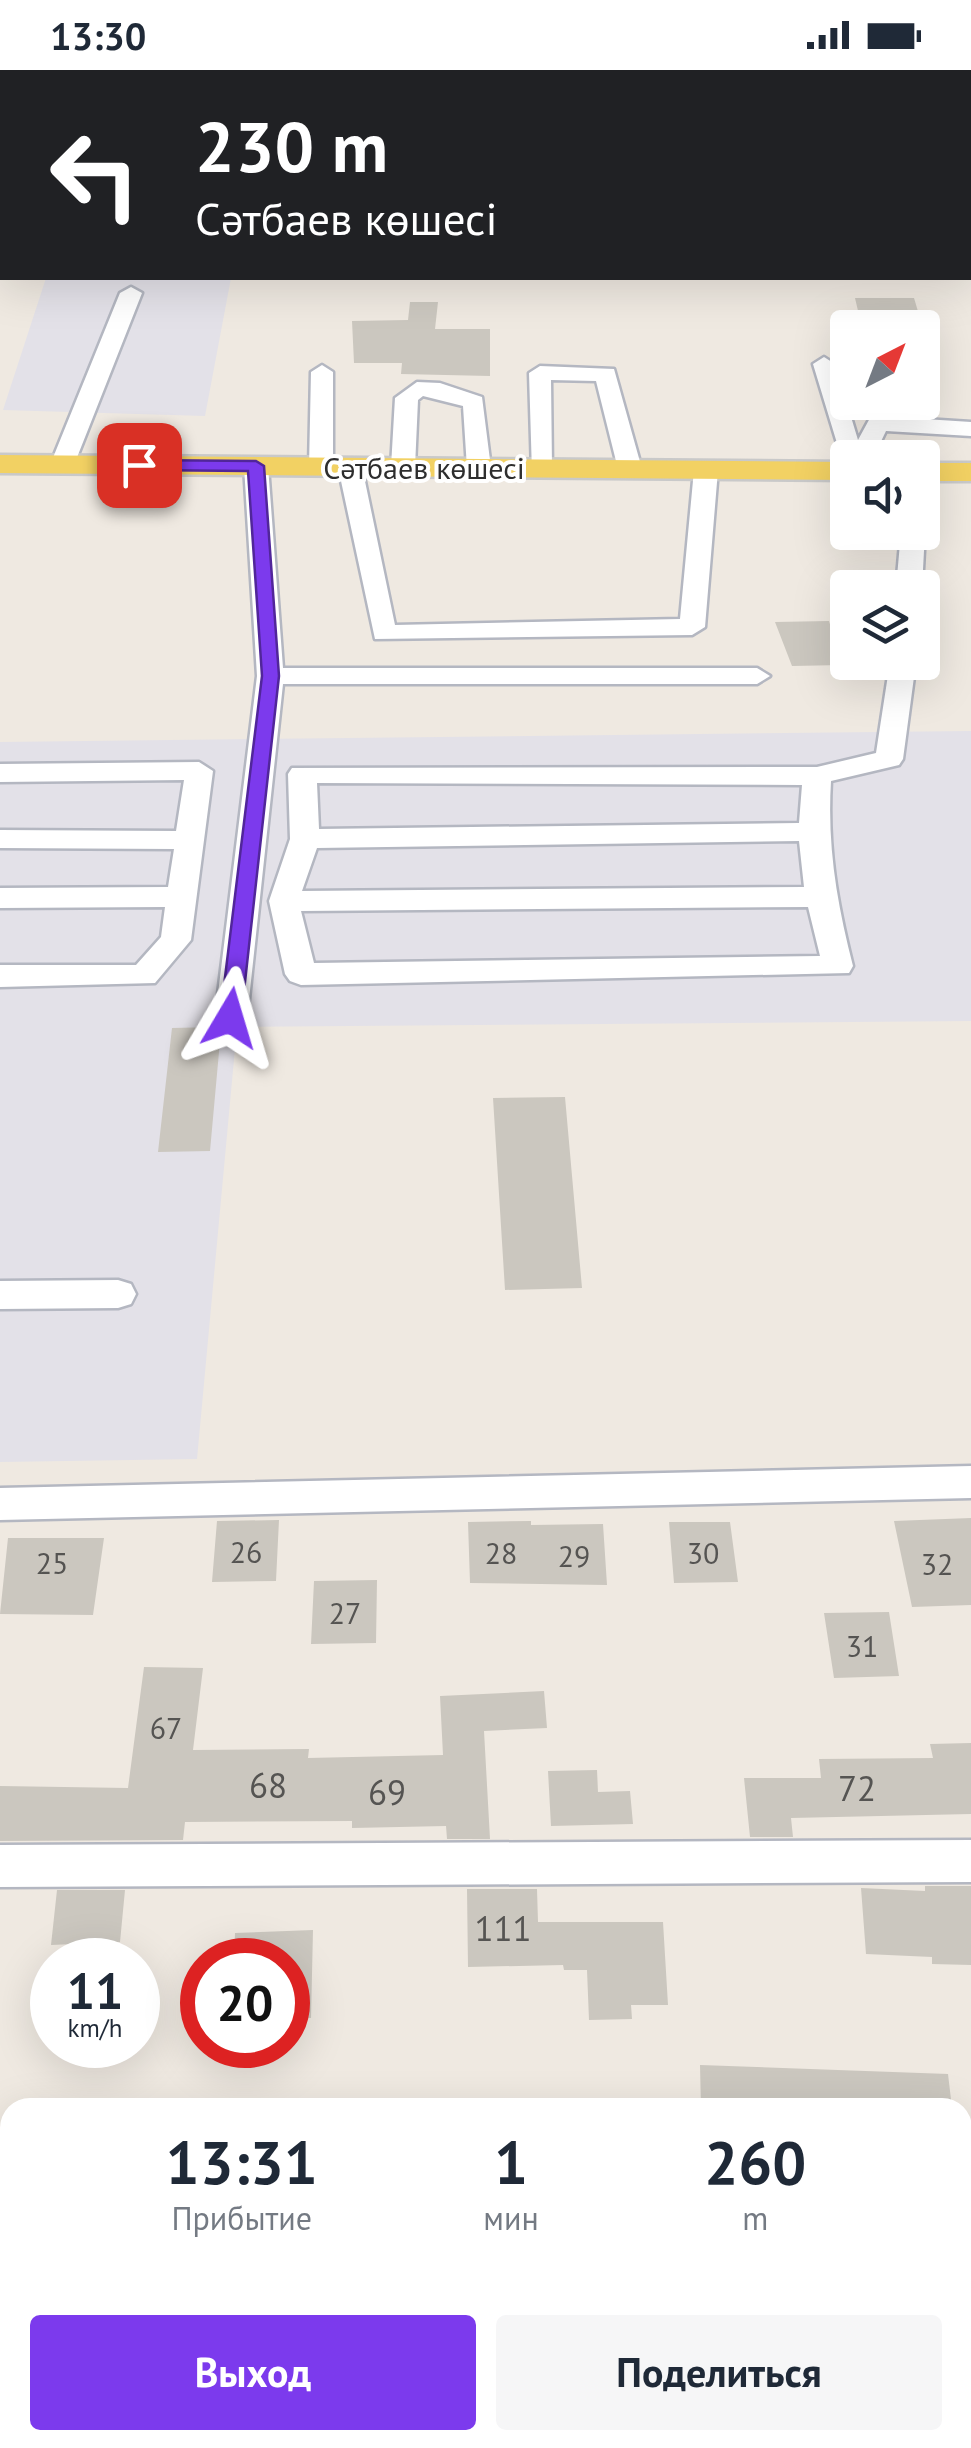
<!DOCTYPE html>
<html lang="ru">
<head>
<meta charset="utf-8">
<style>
	body { margin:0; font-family:"PT Sans",sans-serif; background:#f6f6f7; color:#1f2937; height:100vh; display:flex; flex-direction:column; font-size:38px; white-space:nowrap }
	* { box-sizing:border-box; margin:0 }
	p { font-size:32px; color:#747a83 }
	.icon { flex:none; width:55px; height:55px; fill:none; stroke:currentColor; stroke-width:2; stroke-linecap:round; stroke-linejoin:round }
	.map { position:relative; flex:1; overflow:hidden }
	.side { position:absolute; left:0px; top:2028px; width:972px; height:352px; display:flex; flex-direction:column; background:#fff; border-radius:30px 30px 0 0; box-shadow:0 10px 40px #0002 }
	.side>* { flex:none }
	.banner { position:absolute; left:0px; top:0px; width:972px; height:210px; box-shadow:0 10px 40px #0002; background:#202124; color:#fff; overflow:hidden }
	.needle { width:65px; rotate:42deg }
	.controls { position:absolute; left:830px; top:240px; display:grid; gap:20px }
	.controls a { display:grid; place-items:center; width:110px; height:110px; border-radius:10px; background:#fff; box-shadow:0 10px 40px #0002; font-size:50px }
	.speed { position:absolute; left:30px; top:1868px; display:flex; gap:20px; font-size:50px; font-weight:700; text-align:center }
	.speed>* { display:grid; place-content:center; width:130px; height:130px; border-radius:50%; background:#fff; box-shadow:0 10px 40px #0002; line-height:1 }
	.speed small { font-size:25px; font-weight:400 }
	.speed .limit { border:15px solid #d22; background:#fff; color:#111 }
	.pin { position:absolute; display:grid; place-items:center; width:85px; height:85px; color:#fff; margin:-42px; border-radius:20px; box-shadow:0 5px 15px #0006 }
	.me { position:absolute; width:110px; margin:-55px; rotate:7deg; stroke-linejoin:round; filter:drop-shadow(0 0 8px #0008) }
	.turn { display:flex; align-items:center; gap:35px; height:210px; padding:0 30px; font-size:45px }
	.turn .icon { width:130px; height:130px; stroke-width:2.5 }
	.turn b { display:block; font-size:70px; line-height:85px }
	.eta { display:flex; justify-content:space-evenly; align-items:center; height:170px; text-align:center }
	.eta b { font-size:60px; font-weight:700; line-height:70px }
	.action { display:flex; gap:20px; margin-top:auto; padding:20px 30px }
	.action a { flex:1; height:115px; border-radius:10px; background:#7c3aed; color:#fff; font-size:40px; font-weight:700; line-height:115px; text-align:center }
	.action a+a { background:#f6f6f7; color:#1f2937 }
	.status { display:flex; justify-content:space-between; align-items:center; height:70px; padding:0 50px; background:#fff; direction:ltr }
	.status svg { height:28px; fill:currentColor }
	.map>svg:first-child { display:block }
</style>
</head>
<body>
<div class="status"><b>13:30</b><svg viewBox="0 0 49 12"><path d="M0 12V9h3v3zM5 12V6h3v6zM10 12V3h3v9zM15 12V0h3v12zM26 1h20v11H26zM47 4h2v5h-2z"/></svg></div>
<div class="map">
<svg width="971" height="2378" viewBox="0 0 971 2378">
	<rect width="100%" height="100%" fill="#efe9e1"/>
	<path fill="#e3e1e8" d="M46 208H231L205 346 3 340Z
		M971 661V951L237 957 197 1389 0 1392V672Z"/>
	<path fill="#cbc7bf" d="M855 228H914L923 258H862Z
		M410 232H438L435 259H490V306L401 304 402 293H354L352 251 408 250Z
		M829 551 842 595 792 596 775 552Z
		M216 957 221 960 210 1081 158 1082 172 958Z
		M565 1027 582 1218 505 1220 493 1028Z
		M971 1448V1535L912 1537 894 1451Z
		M279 1450 276 1511 212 1512 217 1451Z
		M531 1451V1455L603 1454 607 1515 470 1513 468 1452Z
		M669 1452H730L738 1512 674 1513Z
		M8 1468H104L93 1545 0 1544Z
		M377 1510 376 1573 311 1574 314 1511Z
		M889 1542 899 1606 834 1608 824 1543Z
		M144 1597 203 1598 193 1680 309 1679 308 1688 443 1685 440 1626 544 1621 547 1658 484 1661 490 1769H447L446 1756 352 1758V1751L185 1752 183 1770 0 1771V1716L128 1718Z
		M971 1673V1744L791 1748 793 1767H750L744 1708H821L819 1689 933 1688 930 1674Z
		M597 1700 598 1722 630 1721 633 1754 551 1756 548 1701Z
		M925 1816H971V1895L932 1894V1887L866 1884 861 1818 925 1821Z
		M467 1819H537L538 1852H663L668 1935H631L632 1949 589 1950 587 1900H564L563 1895 468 1897Z
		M57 1820H125L120 1872 51 1875Z
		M313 1860 311 1948 288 1947V1890H234L235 1863Z
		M700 1995 948 2004 952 2038H701Z"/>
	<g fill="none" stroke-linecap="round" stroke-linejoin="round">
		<g stroke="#b4b7c1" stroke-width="5">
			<path id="minor" d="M970 23H971V35H970Z
				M0 137H2V149H0Z
				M131 217 142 223 74 395 70 400H54L50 395 120 223Z
				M824 287 835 294 858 370 870 348 878 346 971 352V366L886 361 873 388H848V394L843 393 813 294Z
				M322 295 333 302V397L321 404 309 397 311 302Z
				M540 296 614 299 642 399 638 404H622L618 399 596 311 551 310 552 398 540 405 532 403 529 303Z
				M417 312 440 313 482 327 491 398 487 403 479 405 467 398 463 336 423 326 418 330 415 397 411 402H395L391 397 395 328Z
				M256 389 268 396 283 598H757L770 606 757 614H283L247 948 242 956H220L215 948 257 606 244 396Z
				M350 390 362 397 395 555 680 549 694 400 697 395H715L718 400 705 557 692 565 375 569 338 397Z
				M922 458 925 462 922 518H896L901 462H922Z
				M890 592H916L903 689 899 695 831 711C827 777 837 833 853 896L849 903 301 915 290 911 285 904 269 831 290 769 288 704 292 698 817 697 876 683ZM317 713 802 715 799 753 319 759ZM799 771 804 817 302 821 317 778ZM808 837 820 886 314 893 301 841Z
				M199 692 213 701 191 870 155 913 0 917V895H136L161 867 165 837 0 838V818L168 817 174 779 0 778V760L176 761 184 710 0 712V694Z
				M118 1210 131 1214 136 1224 131 1234 118 1238 0 1239V1211Z
				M971 1396V1428L0 1450V1418Z
				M971 1770V1812L0 1817V1775Z
				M962 2213H971V2263H962Z
				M0 2224H10V2274H0Z"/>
		</g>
		<g stroke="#c9c9c9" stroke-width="5">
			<path id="major" d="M0 385 848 392V410L0 403Z
				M922 393H971V411H922Z"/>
		</g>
		<use href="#minor" fill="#fff" fill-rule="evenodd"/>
		<use href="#major" fill="#f2d163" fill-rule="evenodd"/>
	</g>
	<path fill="#7c3aed" stroke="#51269a" stroke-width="2.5" d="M256 391 264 396 279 606 241 948 230 955 220 948 262 606 248 401 139 400 131 395 139 390Z"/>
	<g text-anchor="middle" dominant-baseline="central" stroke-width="8" stroke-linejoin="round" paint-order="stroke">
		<g font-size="30" fill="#2e2e2e" stroke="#fff">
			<text x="424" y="397">Сәтбаев көшесі</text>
		</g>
		<g font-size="30" fill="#555452">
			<text x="246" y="1481">26</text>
			<text x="501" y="1482">28</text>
			<text x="703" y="1482">30</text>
			<text x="574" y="1485">29</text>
			<text x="52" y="1492">25</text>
			<text x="937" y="1493">32</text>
			<text x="345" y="1542">27</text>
			<text x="862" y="1575">31</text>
			<text x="166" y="1657">67</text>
		</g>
		<g font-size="35" fill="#555452">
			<text x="268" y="1715">68</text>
			<text x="857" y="1718">72</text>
			<text x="387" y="1722">69</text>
			<text x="503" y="1858">111</text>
		</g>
	</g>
</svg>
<div class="controls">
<a><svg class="needle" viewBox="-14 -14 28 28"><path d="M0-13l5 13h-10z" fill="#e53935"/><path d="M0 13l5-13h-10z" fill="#747a83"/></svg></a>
<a><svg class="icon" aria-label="sound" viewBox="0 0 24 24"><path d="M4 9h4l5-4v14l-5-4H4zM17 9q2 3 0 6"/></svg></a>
<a><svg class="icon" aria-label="layers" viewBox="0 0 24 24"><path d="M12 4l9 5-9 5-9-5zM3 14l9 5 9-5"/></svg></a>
</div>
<div class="speed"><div>11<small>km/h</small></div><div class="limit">20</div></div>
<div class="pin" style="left:139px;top:395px;background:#d93025"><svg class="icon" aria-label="arrive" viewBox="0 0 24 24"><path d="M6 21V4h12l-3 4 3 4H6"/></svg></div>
<svg class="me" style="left:230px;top:948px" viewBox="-20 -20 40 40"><path d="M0-17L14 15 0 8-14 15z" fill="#7c3aed" stroke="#fff" stroke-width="4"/></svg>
<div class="banner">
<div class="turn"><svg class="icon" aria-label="left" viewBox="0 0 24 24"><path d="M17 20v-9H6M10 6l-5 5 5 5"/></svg><div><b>230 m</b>Сәтбаев көшесі</div></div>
</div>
<section class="side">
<div class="eta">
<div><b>13:31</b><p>Прибытие</p></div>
<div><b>1</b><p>мин</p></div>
<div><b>260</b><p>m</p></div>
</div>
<div class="action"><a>Выход</a><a>Поделиться</a></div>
</section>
</div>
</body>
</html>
